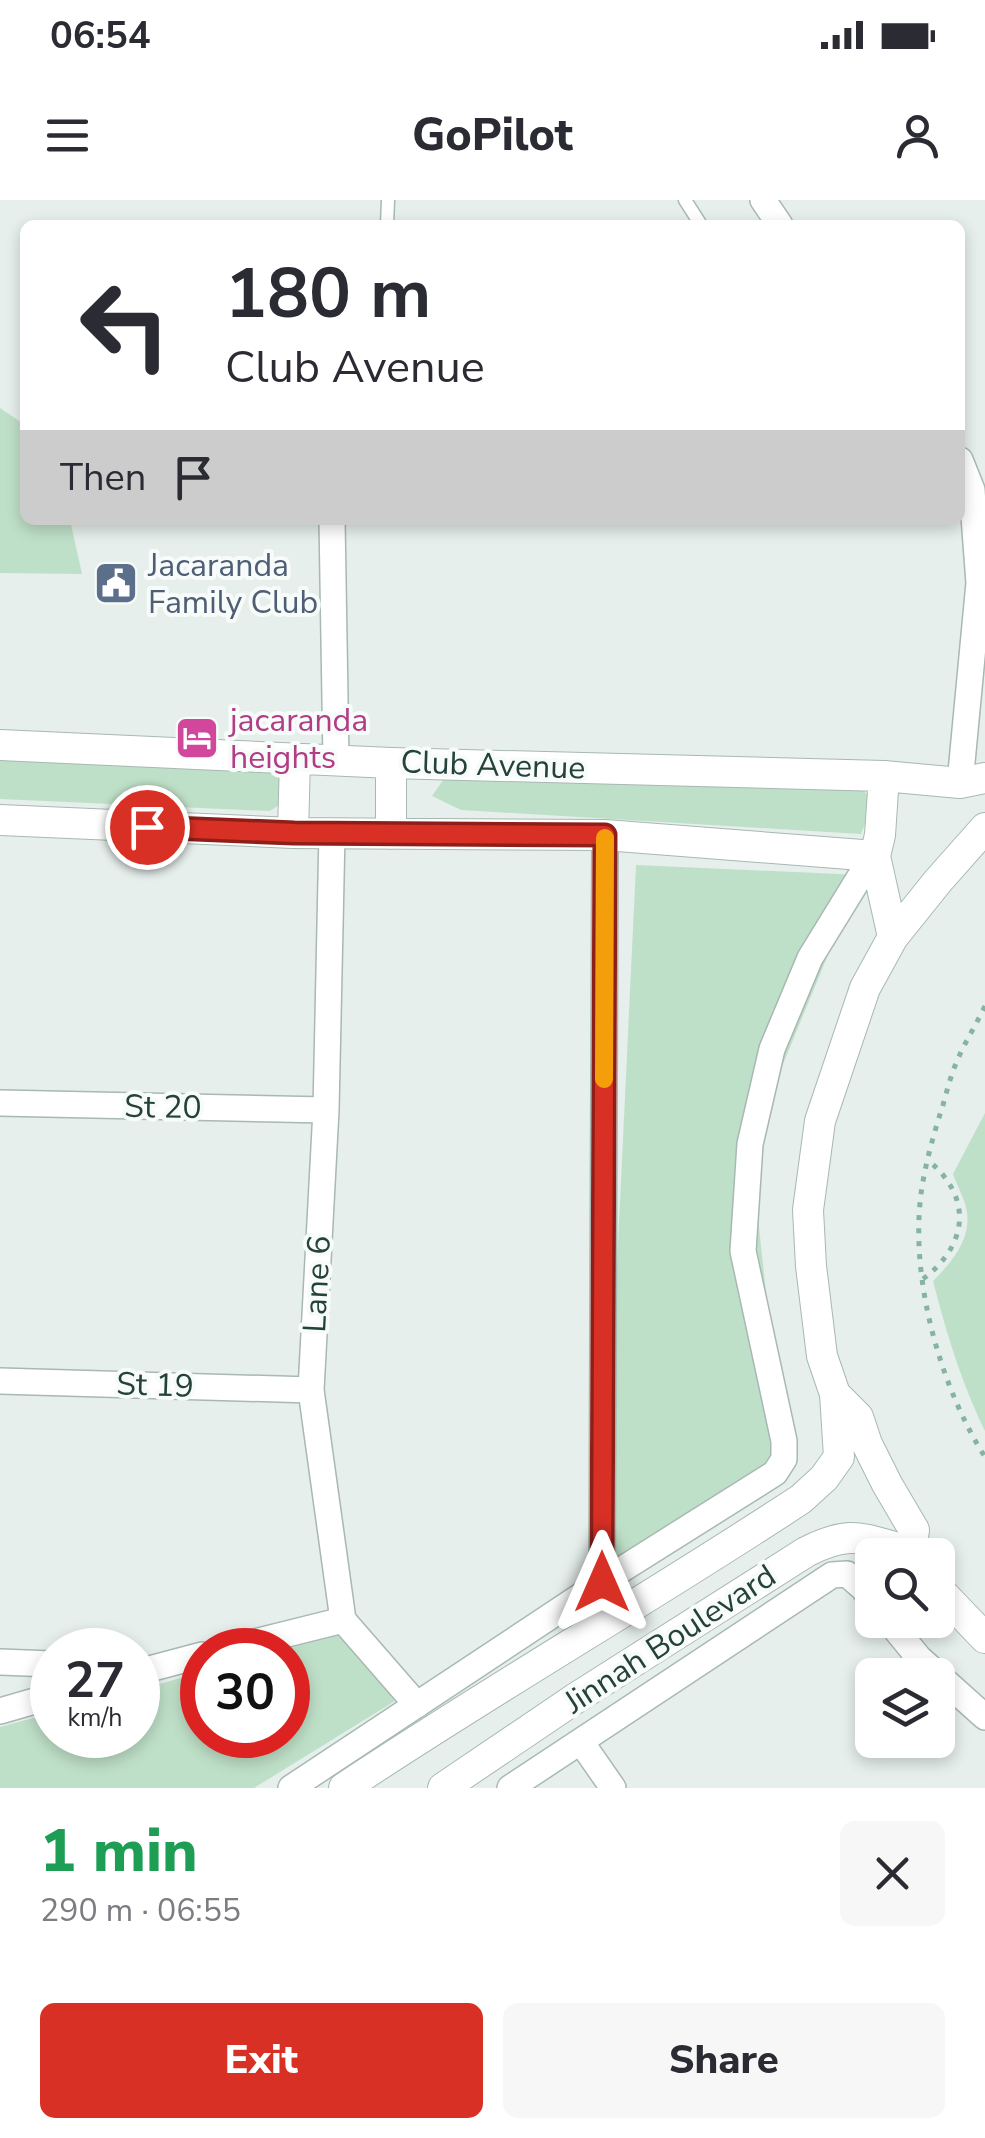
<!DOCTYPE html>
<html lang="en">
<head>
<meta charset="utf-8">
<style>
	body { margin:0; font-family:"Nunito Sans",sans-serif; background:#f7f7f7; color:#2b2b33; height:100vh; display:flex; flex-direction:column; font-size:38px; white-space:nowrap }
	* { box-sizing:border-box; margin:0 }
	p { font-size:32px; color:#7c7c81 }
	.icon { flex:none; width:55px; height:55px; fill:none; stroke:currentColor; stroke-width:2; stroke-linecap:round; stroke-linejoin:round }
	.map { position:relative; height:1588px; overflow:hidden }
	.side { display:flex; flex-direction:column; background:#fff; flex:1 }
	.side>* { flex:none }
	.hud { position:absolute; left:20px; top:20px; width:945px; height:305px; border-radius:15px; box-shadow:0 5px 15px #0003; background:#fff; color:#2b2b33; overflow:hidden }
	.fabs { position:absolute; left:855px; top:1338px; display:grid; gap:20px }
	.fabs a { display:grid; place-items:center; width:100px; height:100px; border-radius:15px; background:#fff; box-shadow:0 5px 15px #0003; font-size:50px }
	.speed { position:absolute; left:30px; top:1428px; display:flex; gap:20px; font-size:50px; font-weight:700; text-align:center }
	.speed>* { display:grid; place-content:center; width:130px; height:130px; border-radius:50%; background:#fff; box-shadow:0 5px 15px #0003; line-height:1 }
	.speed small { font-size:25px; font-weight:400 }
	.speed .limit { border:15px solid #d22; background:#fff; color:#111 }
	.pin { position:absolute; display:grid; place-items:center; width:85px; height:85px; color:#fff; margin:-42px; border:5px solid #fff; border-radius:50%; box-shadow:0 2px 10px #0007 }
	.me { position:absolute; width:110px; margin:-55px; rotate:0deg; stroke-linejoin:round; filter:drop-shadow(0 0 8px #0008) }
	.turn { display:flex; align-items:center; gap:35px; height:210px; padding:0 40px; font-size:45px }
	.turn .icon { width:130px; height:130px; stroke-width:2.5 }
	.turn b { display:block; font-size:70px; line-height:85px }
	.then { display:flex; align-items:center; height:95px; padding:0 40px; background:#0003; gap:20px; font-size:38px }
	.round { display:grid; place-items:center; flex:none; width:105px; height:105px; border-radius:15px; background:#f7f7f7 }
	.head { display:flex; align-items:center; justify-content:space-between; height:170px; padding:0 40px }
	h1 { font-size:60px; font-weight:800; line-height:75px; color:#1e9e55 }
	.button { display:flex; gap:20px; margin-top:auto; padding:20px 40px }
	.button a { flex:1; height:115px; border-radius:15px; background:#d93025; color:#fff; font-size:40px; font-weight:800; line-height:115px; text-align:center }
	.button a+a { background:#f7f7f7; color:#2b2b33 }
	.status { display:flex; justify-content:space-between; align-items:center; height:70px; padding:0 50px; background:#fff; direction:ltr }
	.status svg { height:28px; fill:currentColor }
	header { display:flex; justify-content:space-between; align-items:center; height:130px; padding:0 40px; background:#fff; font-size:45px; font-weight:800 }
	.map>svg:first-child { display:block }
</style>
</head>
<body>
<div class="status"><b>06:54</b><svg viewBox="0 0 49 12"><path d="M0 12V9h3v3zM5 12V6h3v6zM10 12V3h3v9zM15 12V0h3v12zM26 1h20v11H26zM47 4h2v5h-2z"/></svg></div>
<header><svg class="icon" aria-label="menu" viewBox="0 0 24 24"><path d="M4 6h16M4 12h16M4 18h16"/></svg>GoPilot<svg class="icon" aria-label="person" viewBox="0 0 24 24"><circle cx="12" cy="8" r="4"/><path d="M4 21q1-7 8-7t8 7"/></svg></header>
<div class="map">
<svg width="985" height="1588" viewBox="0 0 985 1588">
	<rect width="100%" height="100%" fill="#e6efeb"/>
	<path fill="#bfe0c8" d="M0 208 25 225V320H70L82 374 0 373Z
		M0 557 285 573 287 600 270 611 0 599Z
		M448 573 857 583 874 602 861 634 461 610 432 596Z
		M636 665 861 675 750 944 784 1259 602 1382Z
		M985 913V1231C961 1181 947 1135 933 1081 951 1063 971 1040 967 1012 965 999 957 986 953 974Z
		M340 1434 395 1501 254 1588H0V1527L52 1513V1535H138V1490L202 1472V1535H288V1450H282Z"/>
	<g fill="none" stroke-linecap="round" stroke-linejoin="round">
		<g stroke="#a8b8b2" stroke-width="15">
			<path id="service" d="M685 0 701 25
				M387 25 388 0"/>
		</g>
		<g stroke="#a8b8b2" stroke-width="28">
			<path id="minor" d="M763 0 780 25
				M332 320 336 560
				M960 583 979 383 972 290 960 260
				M332 633 326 910 311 1190 343 1420 417 1505
				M0 903 326 910
				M0 1181 311 1190
				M602 1382 605 635
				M888 1420 919 1458 985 1517
				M223 1450 343 1420
				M0 1462 52 1464
				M138 1472 202 1455
				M0 1511 52 1496
				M581 1542 613 1588
				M291 1588 602 1382 775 1273 784 1259V1241L743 1051 750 944 772 849 810 758 861 675 875 656
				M510 1588 832 1375 847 1374 863 1388 872 1400"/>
		</g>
		<g stroke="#a8b8b2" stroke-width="32">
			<path id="tertiary" d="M0 545 391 563 884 576 960 583 985 578
				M0 620 293 633 605 635 875 656 893 737
				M293 633 295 558
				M391 634V563
				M875 656 880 635 884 576
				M913 1355 911 1351 914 1330 887 1284 867 1244 858 1217 835 1194 822 1156 811 1066 808 1010 820 921 865 788 893 737 938 681 985 628
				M938 1389 985 1438
				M344 1588C494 1488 651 1398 801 1299L824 1278 839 1257 835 1194
				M443 1588 576 1498 806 1352C853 1328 863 1340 911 1351"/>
		</g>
		<path stroke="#86b3a5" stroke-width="5" stroke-dasharray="5 8" stroke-linecap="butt" d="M985 806C976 825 965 842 957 861 951 875 947 890 943 905 934 933 925 964 921 994 910 1079 940 1186 985 1257
			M923 1079C968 1045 973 998 929 961"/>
		<use href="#service" stroke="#fff" stroke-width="12"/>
		<use href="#minor" stroke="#fff" stroke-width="25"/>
		<use href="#tertiary" stroke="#fff" stroke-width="30"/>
	</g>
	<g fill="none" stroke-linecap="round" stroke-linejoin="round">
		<g stroke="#8d1f18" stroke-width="25">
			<path id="route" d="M147 627 294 633 605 635 602 1382"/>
		</g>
		<use href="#route" stroke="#d93025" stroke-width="18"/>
		<path stroke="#f59e0b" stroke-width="18" d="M604 879 605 638"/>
	</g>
	<defs>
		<g id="civic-square" transform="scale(2.25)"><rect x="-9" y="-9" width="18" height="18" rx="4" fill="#5c6f8a" stroke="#f7fbf9"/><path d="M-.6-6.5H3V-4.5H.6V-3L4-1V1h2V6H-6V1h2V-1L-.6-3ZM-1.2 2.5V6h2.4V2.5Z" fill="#fff"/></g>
		<g id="hotel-square" transform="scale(2.25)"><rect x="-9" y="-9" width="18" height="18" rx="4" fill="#d1479c" stroke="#f7fbf9"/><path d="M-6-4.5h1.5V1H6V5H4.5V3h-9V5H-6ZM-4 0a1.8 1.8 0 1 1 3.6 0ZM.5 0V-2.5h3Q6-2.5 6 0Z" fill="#fff"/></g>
	</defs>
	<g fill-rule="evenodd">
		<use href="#civic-square" x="116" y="383"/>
		<use href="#hotel-square" x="197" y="538"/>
	</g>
	<g text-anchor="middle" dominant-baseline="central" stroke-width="8" stroke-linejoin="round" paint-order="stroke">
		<g font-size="32" fill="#4e5e75" stroke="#f7fbf9" text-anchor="start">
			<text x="148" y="365">Jacaranda<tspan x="148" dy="37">Family Club</tspan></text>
		</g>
		<g font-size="32" fill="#b23c85" stroke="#f7fbf9" text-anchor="start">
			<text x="230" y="520">jacaranda<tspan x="230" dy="37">heights</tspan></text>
		</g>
		<g font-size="32" fill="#24423a" stroke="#f7fbf9">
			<text transform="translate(493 565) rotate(2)">Club Avenue</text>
			<text transform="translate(163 907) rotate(1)">St 20</text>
			<text transform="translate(317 1084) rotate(-87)">Lane 6</text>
			<text transform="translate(155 1185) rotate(2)">St 19</text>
			<text transform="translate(670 1439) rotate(-33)">Jinnah Boulevard</text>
		</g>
	</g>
</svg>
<div class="fabs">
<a><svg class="icon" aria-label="search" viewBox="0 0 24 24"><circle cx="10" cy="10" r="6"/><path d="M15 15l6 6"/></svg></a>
<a><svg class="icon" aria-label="layers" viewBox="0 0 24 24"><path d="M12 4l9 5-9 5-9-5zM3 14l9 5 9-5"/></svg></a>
</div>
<div class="speed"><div>27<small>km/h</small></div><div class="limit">30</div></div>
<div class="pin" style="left:147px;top:627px;background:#d93025"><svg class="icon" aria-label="arrive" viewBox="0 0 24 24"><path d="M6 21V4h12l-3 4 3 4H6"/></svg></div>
<svg class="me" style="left:602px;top:1382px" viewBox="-20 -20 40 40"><path d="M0-17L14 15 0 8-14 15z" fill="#d93025" stroke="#fff" stroke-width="4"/></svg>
<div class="hud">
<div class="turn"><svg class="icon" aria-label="left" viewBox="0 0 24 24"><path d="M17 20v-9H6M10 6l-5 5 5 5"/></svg><div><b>180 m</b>Club Avenue</div></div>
<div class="then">Then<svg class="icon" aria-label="arrive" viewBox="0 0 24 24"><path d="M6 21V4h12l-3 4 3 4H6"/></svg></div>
</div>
</div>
<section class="side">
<div class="head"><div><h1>1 min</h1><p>290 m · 06:55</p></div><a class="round"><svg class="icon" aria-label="close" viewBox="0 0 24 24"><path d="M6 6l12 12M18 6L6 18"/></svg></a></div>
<div class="button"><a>Exit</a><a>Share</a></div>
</section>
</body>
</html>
